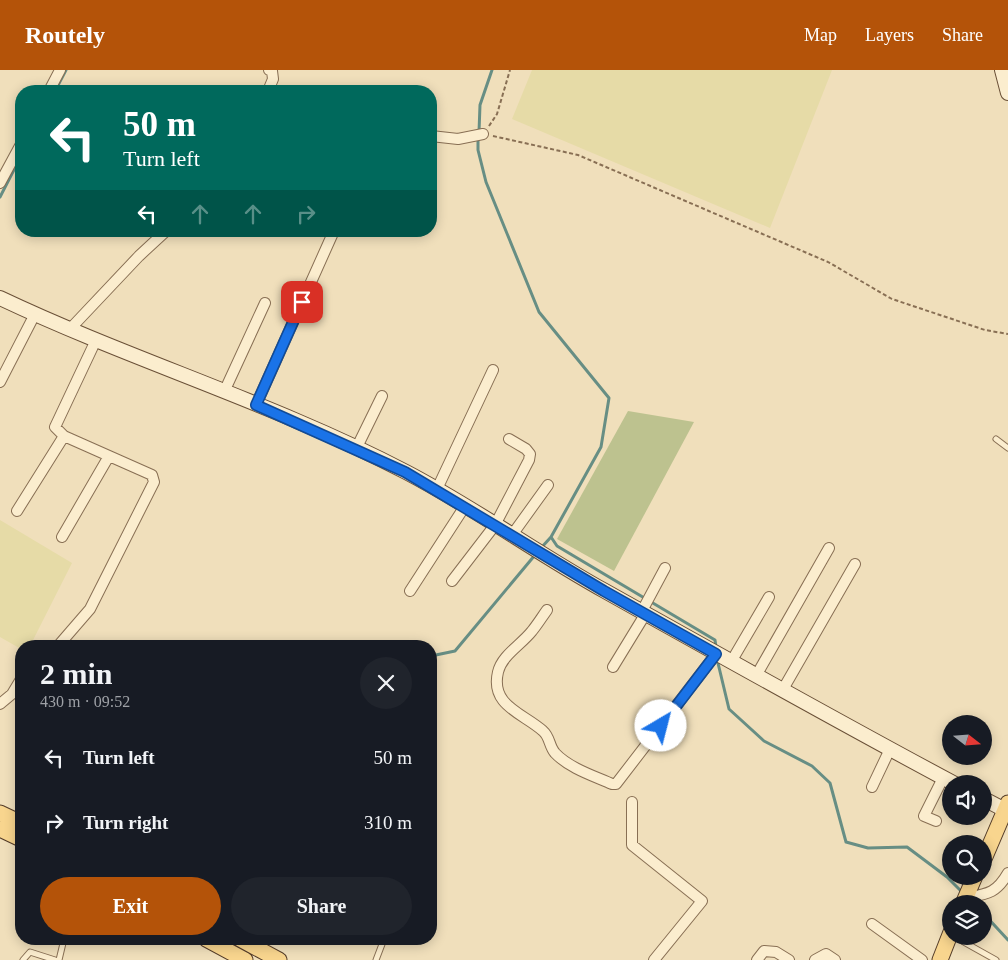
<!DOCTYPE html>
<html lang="en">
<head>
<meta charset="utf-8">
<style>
	body { margin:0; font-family:"Times New Roman",serif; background:#20242c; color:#f1f3f6; height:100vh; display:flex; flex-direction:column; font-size:19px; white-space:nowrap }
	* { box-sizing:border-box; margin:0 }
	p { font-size:16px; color:#9ea1a6 }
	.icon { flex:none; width:28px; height:28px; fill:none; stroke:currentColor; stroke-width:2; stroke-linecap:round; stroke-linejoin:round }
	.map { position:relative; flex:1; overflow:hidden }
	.sheet { position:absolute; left:15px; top:570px; width:422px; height:305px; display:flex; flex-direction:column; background:#171b24; border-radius:20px; box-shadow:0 2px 12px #0003 }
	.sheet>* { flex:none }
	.hud { position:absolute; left:15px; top:15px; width:422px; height:152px; border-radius:20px; box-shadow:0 2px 12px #0003; background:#00695c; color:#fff; overflow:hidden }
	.needle { width:32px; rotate:107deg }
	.tools { position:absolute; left:942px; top:645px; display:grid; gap:10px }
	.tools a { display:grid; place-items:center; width:50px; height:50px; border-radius:50%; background:#171b24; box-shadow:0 2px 12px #0003; font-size:25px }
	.pin { position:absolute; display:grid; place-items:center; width:42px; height:42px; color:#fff; margin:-21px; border-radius:10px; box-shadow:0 2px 8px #0006 }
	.me { position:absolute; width:55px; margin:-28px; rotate:37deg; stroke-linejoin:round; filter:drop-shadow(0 0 4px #0008) }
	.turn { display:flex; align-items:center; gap:18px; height:105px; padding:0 25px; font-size:22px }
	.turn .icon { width:65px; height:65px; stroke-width:2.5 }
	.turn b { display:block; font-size:35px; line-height:42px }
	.lanes { display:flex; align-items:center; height:48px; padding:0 25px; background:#0003; justify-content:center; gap:25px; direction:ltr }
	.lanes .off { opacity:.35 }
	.round { display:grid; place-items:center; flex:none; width:52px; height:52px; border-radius:26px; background:#20242c }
	.summary { display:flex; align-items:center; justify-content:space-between; height:85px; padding:0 25px }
	h1 { font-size:30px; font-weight:700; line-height:38px }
	.primary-button { display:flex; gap:10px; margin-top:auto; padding:10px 25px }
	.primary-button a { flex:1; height:58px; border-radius:30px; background:#b45309; color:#fff; font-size:20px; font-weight:700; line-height:58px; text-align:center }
	.primary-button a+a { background:#20242c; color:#f1f3f6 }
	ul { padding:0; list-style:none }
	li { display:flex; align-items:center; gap:15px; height:65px; padding:0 25px }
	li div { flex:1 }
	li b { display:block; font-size:19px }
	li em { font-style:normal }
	header { display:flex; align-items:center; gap:30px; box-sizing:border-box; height:70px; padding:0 25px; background:#b45309; color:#fff }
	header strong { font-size:24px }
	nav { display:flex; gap:28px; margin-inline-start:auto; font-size:18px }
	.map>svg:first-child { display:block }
</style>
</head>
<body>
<header>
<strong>Routely</strong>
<nav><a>Map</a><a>Layers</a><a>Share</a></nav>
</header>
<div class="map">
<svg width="1008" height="890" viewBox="0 0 1008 890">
	<rect width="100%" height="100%" fill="#f0dfbb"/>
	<path fill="#e6dba7" d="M532 0H832L770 158 512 49Z
		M0 450 72 493 30 576H21V579L0 567Z"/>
	<path fill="#bdc28f" d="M628 341 694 352 614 501 557 469Z"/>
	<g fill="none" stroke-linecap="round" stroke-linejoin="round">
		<path stroke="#678e84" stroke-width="3" d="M55 21 66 0
			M479 62 480 35 492 0
			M478 68V80L486 112 539 242 609 328 601 377 551 467 557 476 715 570 716 577
			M0 127 21 86
			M541 478 551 467
			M431 586 455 581 535 485
			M717 589 729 639 764 671 812 696 830 713 846 772 868 778 907 777 947 807 963 823
			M984 844 1008 870"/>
		<g stroke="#886f54" stroke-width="7">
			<path id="lane" d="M996 369 1008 378
				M953 866 996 890
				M23 890 30 882 55 890
				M59 890 64 869
				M376 890 384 869"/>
		</g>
		<g stroke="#886f54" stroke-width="12">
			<path id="street" d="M49 21 60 0
				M268 21 273 9 272 1 269 0
				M431 66 458 69 483 64
				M0 113 21 74
				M70 259 139 186 166 161
				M0 312 35 244
				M224 322 265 233
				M256 335 333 163
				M356 379 382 326
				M437 419 493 300
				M17 441 64 366 55 357 96 270
				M512 465 548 415
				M62 467 109 386
				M452 511 495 455 529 390 530 384 526 379 509 369
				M410 521 465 436
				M547 540C542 547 537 555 532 561 521 575 502 585 498 602 490 636 523 643 543 661 550 667 549 676 555 683 569 698 594 706 612 714H616L716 584
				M642 541 665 498
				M58 576 90 539 154 412 152 405 64 366
				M731 592 769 527
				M613 597 646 543
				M756 606 829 478
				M782 621 855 494
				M0 634 12 624 21 609
				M872 717 890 679
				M632 732V775L702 831 654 890
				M936 751 924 746 943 708
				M965 828C987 824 996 824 1008 803
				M872 854 922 890
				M757 890 764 881 776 882 789 890
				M815 890 826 884 835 890"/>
		</g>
		<g stroke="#6a5037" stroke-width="16">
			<path id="secondary" d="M1002 0 1008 23
				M0 228C133 291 276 334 406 402 475 438 538 484 605 521 721 586 837 651 955 714
				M984 729 1005 740"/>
		</g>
		<g stroke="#553d29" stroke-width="17">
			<path id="primary" d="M0 743 21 753
				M0 759 21 769
				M984 789 1008 733
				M963 834 975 806
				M206 869 245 890
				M240 869 279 890
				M940 890 951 862"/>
		</g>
		<path stroke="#886f54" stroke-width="2" stroke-dasharray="4 2.5" stroke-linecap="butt" d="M489 56 497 44 510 0
			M493 66 578 85 828 192 892 229 985 260 1008 264"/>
		<use href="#lane" stroke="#fbedce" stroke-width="5"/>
		<use href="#street" stroke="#fbedce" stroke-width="10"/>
		<use href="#secondary" stroke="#fbedce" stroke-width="14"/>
		<use href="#primary" stroke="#f8d58e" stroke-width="15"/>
	</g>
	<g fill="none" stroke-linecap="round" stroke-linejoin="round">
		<g stroke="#114b97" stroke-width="12">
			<path id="route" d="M302 232 256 335 405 402 604 521 716 584 661 656"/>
		</g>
		<use href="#route" stroke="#1a73e8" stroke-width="9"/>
	</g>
</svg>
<div class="tools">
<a><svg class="needle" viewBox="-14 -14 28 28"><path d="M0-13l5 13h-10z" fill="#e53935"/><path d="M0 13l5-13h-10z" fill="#9ea1a6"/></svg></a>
<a><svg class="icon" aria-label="sound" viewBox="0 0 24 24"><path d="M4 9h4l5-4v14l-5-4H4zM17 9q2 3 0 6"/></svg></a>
<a><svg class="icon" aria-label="search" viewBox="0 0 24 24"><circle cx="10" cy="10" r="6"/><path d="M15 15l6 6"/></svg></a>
<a><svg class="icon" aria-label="layers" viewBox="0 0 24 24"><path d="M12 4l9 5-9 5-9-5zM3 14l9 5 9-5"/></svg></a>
</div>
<div class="pin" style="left:302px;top:232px;background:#d93025"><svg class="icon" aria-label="arrive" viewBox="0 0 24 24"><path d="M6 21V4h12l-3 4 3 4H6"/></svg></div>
<svg class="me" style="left:661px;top:656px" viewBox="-20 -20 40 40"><circle r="19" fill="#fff"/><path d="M0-13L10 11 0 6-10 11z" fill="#1a73e8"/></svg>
<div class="hud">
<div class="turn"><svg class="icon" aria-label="left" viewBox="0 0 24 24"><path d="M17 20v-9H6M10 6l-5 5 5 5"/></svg><div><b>50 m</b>Turn left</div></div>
<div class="lanes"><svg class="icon" aria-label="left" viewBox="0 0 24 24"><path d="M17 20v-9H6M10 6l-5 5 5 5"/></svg><svg class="icon off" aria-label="ahead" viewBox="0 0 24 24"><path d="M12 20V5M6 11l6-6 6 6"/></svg><svg class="icon off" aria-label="ahead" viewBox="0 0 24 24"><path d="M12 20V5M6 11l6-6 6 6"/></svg><svg class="icon off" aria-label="right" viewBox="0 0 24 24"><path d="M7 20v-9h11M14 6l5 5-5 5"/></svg></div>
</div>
<section class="sheet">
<div class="summary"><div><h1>2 min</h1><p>430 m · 09:52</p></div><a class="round"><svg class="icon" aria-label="close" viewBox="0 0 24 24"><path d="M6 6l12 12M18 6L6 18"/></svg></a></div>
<ul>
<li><svg class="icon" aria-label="left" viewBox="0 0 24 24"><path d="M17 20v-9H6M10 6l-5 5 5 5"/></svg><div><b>Turn left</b></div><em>50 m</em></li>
<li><svg class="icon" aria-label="right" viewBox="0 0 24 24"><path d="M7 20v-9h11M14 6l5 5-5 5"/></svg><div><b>Turn right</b></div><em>310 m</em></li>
</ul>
<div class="primary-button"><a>Exit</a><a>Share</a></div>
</section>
</div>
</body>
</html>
